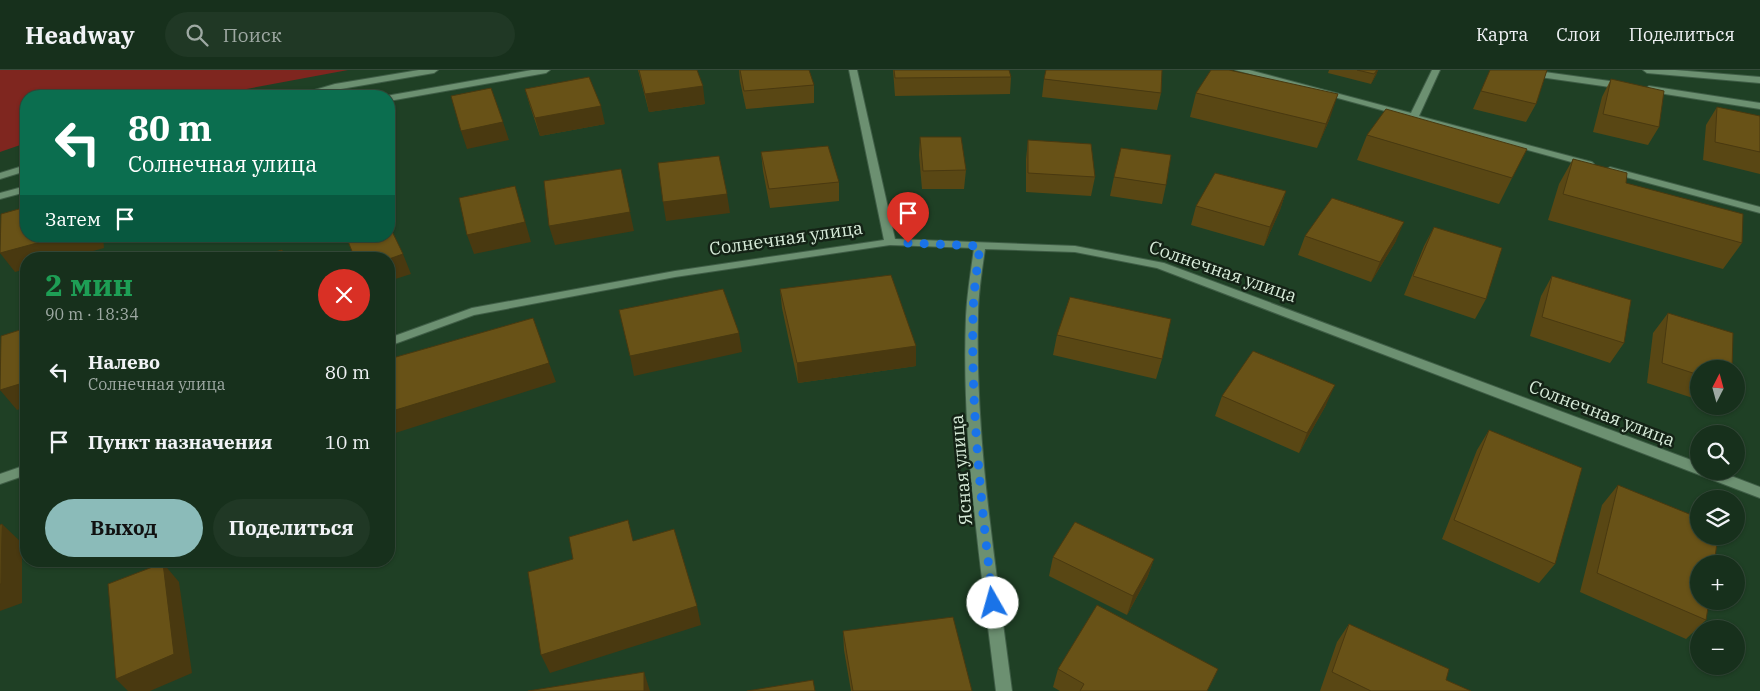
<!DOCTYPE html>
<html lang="ru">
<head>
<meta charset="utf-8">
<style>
	body { margin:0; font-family:"IBM Plex Serif",serif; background:#203825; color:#f1f3f6; height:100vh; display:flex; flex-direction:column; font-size:19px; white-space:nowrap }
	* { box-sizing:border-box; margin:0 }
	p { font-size:16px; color:#9ea9a3 }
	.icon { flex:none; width:28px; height:28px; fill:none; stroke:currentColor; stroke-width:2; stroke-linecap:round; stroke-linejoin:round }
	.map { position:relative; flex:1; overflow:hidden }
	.sheet { position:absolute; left:20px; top:182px; width:375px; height:315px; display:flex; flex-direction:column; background:#17301c; border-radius:20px; box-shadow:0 1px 4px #0004,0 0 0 1px #364b3b }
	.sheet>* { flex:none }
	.hud { position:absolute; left:20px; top:20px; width:375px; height:152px; border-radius:20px; box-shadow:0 1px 4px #0004,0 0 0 1px #364b3b; background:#0b6e4f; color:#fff; overflow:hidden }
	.needle { width:32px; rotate:6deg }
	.fabs { position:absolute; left:1690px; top:290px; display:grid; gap:10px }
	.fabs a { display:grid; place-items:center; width:55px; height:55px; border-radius:50%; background:#17301c; box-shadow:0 1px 4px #0004,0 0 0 1px #364b3b; font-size:25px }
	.pin { position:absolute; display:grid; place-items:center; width:42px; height:42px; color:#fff; margin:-51px -21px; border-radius:50% 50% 50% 0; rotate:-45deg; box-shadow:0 0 5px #0007 }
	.pin .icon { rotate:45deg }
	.me { position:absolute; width:55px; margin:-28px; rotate:353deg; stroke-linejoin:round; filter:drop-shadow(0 0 4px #0008) }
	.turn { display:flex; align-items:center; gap:18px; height:105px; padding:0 25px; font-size:22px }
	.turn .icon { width:65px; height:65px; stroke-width:2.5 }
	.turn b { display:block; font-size:35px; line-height:42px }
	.then { display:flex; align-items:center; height:48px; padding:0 25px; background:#0003; gap:10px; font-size:19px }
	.round { display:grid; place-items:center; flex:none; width:52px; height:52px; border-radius:26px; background:#203825 }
	.summary { display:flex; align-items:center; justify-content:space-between; height:85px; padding:0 25px }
	h1 { font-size:30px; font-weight:700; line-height:38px; color:#1e9e55 }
	.button { display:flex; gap:10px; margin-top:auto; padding:10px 25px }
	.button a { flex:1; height:58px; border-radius:30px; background:#8bbbb9; color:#111; font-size:20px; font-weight:700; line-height:58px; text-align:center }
	.button a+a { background:#203825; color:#f1f3f6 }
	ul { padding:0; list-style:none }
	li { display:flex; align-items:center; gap:15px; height:70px; padding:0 25px }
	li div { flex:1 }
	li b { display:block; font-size:19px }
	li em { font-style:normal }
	header { display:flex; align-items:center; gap:30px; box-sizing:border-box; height:70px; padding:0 25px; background:#17301c; border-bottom:1px solid #364b3b }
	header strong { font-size:24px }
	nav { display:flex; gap:28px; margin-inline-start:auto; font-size:18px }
	.search { width:350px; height:45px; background:#203825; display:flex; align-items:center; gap:12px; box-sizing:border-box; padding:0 18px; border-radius:28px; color:#9ea9a3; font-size:19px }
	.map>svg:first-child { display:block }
</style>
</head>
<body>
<header>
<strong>Headway</strong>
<div class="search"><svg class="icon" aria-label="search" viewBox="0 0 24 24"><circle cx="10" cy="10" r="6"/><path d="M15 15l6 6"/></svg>Поиск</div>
<nav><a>Карта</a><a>Слои</a><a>Поделиться</a></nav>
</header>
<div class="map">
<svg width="1760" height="621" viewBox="0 0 1760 621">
	<rect width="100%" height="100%" fill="#1f4025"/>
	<path fill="#7f261f" d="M0 0H348L209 26H26V73L0 82Z"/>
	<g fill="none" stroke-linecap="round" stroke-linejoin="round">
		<g stroke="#3f5d46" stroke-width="2">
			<path id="minor" d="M419 0H438L434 3 335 20 308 26H294L335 14Z
				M532 0H550L546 3 389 31V26H386Z
				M849 0H857L895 169 1075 176 1164 193 1699 393V401H1718L1760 417V428L1157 198 1075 182 985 179C982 201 978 224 978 247 975 372 996 497 1012 621H996C981 497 961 371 966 246 967 224 971 201 974 178L890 175 675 207 474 245 389 276V268L472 238 675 201 884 170Z
				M1235 0H1249L1411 43 1432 0H1440L1419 46 1592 92 1594 94 1592 96H1586Z
				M1508 0H1530L1624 13 1628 16 1624 19 1512 3Z
				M1643 0H1675L1760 7V13L1647 3Z
				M1649 16 1760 33V39L1646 21 1645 19Z
				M26 95V101L0 109V103Z
				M1610 97 1760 137V143L1607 102 1605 100Z
				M26 116V122L0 129V123Z
				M26 395V405L0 414V404Z"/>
		</g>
		<use href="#minor" fill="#6c9071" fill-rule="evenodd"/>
	</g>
	<path fill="#594714" d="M638 0H697L705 34 649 42Z
		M739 0H809L814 15V33L746 39 740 11Z
		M893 0H1009L1011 7 1010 24 895 26Z
		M1329 0H1378L1376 5 1371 14 1328 3Z
		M1490 0H1547L1536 34 1526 52 1473 39Z
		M1044 9 1161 23 1157 40 1042 27Z
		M1611 9 1659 57 1648 75 1593 62 1602 27Z
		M525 19 605 54 540 66 530 36Z
		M1196 23 1330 48 1317 78 1190 47Z
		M1717 37 1760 46V104L1703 90 1706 55Z
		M1367 65 1512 108 1499 134 1357 90Z
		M920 67 966 100 964 119H922L919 85Z
		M1028 70 1095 107 1091 126 1026 122V89Z
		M761 82 839 112V131L770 138 763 101Z
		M1573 89 1626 113 1742 173 1723 199 1548 150 1559 114Z
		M1114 107 1166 115 1162 134 1110 126Z
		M1286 121 1280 140 1264 176 1191 155 1196 136Z
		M1434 157 1486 229 1475 249 1404 225 1424 176Z
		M1305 166 1396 171 1371 212 1298 185Z
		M1552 206 1624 273 1610 293 1530 266 1541 226Z
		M780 219 916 276V296L798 313 782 238Z
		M1668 243 1699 299V330L1647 313 1653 263Z
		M1057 265 1162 289 1156 309 1053 285Z
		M1222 326 1326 335 1299 383 1215 346Z
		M1489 360 1555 494 1539 513 1442 469 1477 380Z
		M1618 415 1706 550 1686 569 1580 522 1602 435Z
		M1053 487 1154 489 1147 508 1127 545 1049 506Z
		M1349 554 1446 610 1471 621H1320L1337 572Z
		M843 561 972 621H851L844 580Z
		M1058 599 1207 621H1060L1053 617Z"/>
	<path fill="#493910" d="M1377 0H1378L1376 5 1371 14Z
		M703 16 705 34 649 42 645 24Z
		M1338 24 1330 48 1317 78 1326 54Z
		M601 36 605 54 540 66 535 48Z
		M503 52 509 70 467 79 461 61Z
		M515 116 531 172 474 184 467 165Z
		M1286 121 1280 140 1264 176 1270 157Z
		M727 124 730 143 666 151 663 132Z
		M630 142 634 161 555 175 549 156Z
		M1404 152 1396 171 1371 212 1380 192Z
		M63 166H103L104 178 65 189H26V199L15 202 0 183Z
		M403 184 411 204 389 211V189Z
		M739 263 742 282 634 306 630 286Z
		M916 276V296L798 313 797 293Z
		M549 293 556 312 389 365V342Z
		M26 312V337L17 340 0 320Z
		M1335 315 1326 335 1299 383 1307 363Z
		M2 454 22 473V533L0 541V514Z
		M1154 489 1147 508 1127 545 1133 526Z
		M163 493 179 512 192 603 150 621H128L116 609Z
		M697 536 701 555 550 603 541 585Z
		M644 602 650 621H644Z"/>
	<path fill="#685217" stroke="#493910" d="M639 0H697L703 16 645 24Z
		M740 0H809L814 15 744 21Z
		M894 0H1009L1011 7 895 8Z
		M1046 0H1162L1161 23 1044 9Z
		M1211 0H1229L1338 24 1326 54 1196 23Z
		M1357 0H1377L1374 4Z
		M1490 0H1547L1536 34 1481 21Z
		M589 7 601 36 535 48 525 19Z
		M1611 9 1664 21 1659 57 1603 44Z
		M491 18 503 52 461 61 451 26Z
		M1717 37 1760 46V82L1715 72Z
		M1386 39 1527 79 1512 108 1367 65Z
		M920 67H961L966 100 923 101Z
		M1028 70 1091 74 1095 107 1028 103Z
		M828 76 839 112 769 119 761 82Z
		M1121 78 1171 85 1166 115 1114 107Z
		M719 86 727 124 663 132 658 93Z
		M1573 89 1627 103 1626 113 1743 144 1742 173 1563 124Z
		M621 99 630 142 549 156 544 111Z
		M1215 103 1286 121 1270 157 1196 136Z
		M515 116 525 152 467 165 459 128Z
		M1332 128 1404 152 1380 192 1305 166Z
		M26 137V166H63L0 183 1 144Z
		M389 155 403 184 389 189H355L346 166H389Z
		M1434 157 1502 178 1486 229 1413 206Z
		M282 180 284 189H251Z
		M189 185 190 189H175Z
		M891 205 916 276 797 293 780 219Z
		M1552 206 1631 230 1624 273 1542 247Z
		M723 219 739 263 630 286 619 240Z
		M1070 227 1171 249 1162 289 1057 265Z
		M1668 243 1733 263 1732 299H1699V305L1662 293Z
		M533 248 549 293 389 342V289Z
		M26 258V312L0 320 1 266Z
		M1253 281 1335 315 1307 363 1222 326Z
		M1489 360 1582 398 1555 494 1454 450Z
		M1618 415 1699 448V466H1718L1714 494H1699V531H1709L1706 550 1597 503Z
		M628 450 633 471 674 459 697 536 541 585 528 502 573 489 569 467Z
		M1075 452 1154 489 1133 526 1053 487Z
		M2 454 1 514H0V455Z
		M163 493 174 584 116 609 108 514Z
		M1097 535 1218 599 1207 621H1080L1084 614 1058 599Z
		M953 547 972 621H853L843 561Z
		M1349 554 1449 599 1446 610 1471 621H1371L1332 602Z
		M644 602V621H528Z
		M813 610 815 621H747Z"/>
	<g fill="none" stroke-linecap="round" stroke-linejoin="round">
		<path stroke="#1a73e8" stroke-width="9" stroke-dasharray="0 16.2" d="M908 173 980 176C977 200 973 224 973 248 971 343 982 439 993 533"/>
	</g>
	<g text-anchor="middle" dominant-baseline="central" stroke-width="5" stroke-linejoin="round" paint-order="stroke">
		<g font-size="18" fill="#d8ecda" stroke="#142316">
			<text transform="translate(786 168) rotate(-8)">Солнечная улица</text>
			<text transform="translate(1223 201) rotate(19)">Солнечная улица</text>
			<text transform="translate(1602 343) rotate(21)">Солнечная улица</text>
			<text transform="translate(961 400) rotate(-95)">Ясная улица</text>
		</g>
	</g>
</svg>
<div class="fabs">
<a><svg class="needle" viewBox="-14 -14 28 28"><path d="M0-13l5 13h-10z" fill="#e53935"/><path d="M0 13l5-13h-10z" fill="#9ea9a3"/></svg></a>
<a><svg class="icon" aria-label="search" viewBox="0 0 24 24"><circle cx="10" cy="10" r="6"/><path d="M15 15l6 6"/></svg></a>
<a><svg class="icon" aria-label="layers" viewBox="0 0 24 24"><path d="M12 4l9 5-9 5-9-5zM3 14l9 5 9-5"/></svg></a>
<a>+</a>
<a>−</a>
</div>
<div class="pin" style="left:908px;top:173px;background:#d93025"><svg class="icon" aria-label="arrive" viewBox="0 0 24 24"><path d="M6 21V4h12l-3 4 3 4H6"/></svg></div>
<svg class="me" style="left:993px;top:533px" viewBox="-20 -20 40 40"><circle r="19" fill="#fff"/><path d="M0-13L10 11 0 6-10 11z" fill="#1a73e8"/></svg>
<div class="hud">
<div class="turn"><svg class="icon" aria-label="left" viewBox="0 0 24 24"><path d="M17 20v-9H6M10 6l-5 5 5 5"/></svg><div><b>80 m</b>Солнечная улица</div></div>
<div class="then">Затем<svg class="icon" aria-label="arrive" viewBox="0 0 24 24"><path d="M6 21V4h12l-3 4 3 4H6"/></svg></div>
</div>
<section class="sheet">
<div class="summary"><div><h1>2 мин</h1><p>90 m · 18:34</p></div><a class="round" style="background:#d93025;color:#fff"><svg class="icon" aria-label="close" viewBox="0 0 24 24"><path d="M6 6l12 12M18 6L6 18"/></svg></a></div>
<ul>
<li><svg class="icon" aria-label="left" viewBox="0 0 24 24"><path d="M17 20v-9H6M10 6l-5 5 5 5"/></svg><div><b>Налево</b><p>Солнечная улица</p></div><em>80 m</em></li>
<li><svg class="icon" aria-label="arrive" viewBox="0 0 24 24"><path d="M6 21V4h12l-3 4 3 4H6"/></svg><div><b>Пункт назначения</b></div><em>10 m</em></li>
</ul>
<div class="button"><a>Выход</a><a>Поделиться</a></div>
</section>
</div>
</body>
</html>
